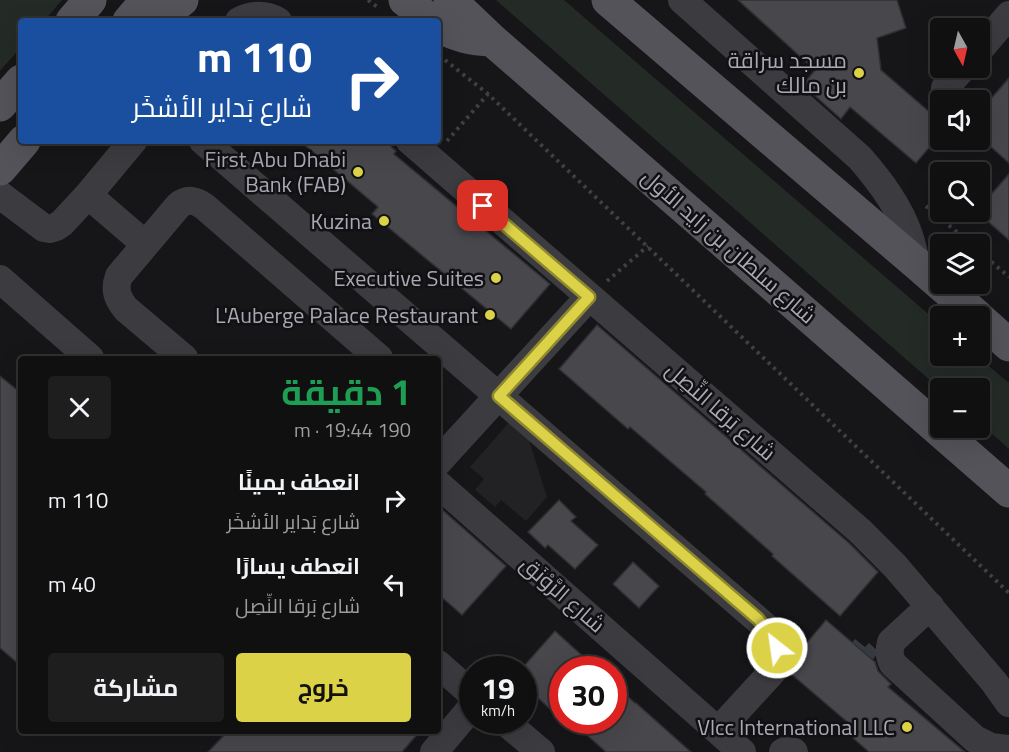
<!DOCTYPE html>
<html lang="ar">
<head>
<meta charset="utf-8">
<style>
	body { margin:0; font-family:"Titillium Web",Cairo,sans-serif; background:#1e1e1f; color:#f1f3f6; direction:rtl; height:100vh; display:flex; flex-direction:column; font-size:22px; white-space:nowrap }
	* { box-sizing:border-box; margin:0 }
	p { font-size:20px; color:#9c9d9f }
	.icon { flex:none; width:33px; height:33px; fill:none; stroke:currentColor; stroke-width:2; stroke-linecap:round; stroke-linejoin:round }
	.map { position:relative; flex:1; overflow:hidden; direction:ltr }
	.panel { position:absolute; left:18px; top:356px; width:423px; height:378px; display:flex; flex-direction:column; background:#101011; border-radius:6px; box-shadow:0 6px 24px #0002,0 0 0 2px #303031; direction:rtl }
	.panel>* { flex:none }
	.top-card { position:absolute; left:18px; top:18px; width:423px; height:126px; border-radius:6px; box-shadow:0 6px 24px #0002,0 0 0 2px #303031; direction:rtl; background:#1a4fa0; color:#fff; overflow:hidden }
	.needle { width:39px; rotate:172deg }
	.controls { position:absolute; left:930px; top:18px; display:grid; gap:12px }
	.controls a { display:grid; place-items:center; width:60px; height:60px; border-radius:6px; background:#101011; box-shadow:0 6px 24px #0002,0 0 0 2px #303031; font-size:30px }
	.speed { position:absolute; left:459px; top:656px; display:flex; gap:12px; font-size:30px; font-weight:700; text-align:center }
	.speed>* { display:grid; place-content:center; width:78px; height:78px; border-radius:50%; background:#101011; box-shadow:0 6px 24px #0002,0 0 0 2px #303031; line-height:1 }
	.speed small { font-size:15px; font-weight:400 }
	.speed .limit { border:9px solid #d22; background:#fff; color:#111 }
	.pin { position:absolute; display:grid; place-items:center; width:51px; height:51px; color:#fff; margin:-26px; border-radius:12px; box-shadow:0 3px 9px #0006 }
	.me { position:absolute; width:66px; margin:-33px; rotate:330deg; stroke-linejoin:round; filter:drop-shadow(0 0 4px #0008) }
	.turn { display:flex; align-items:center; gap:21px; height:126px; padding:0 30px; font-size:27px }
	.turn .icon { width:78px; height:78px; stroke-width:2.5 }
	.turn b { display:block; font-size:42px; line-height:51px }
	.round { display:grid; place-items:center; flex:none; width:63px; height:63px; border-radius:6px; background:#1e1e1f }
	.head { display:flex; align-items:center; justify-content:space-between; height:102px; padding:0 30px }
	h1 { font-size:36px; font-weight:700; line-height:45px; color:#1e9e55 }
	.action { display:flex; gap:12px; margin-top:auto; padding:12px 30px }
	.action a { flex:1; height:69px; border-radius:6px; background:#dcd248; color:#111; font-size:24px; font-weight:700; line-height:69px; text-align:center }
	.action a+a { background:#1e1e1f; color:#f1f3f6 }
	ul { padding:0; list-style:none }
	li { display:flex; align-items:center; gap:18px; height:84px; padding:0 30px }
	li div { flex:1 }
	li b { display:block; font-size:22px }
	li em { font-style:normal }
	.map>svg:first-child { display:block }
</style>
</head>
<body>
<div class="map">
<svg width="1009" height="752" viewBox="0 0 1009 752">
	<rect width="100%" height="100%" fill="#161517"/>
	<path fill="#222124" d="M511 420 527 434 547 497 526 521 501 500 495 507 475 490 484 479 470 467Z"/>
	<path fill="#242b27" d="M0 0H62L44 21H21V47L0 71Z
		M496 0H564L940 324V356H977L1009 383V449L980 423V388L940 389Z"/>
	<path fill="#343942" d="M855 639 865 647 869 643 879 652 864 670 843 653Z"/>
	<path fill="#48474c" stroke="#303033" stroke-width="1.5" d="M738 0H897L906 28 877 38 881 70 940 121V135L916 163 850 107 841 119 803 85 815 70Z
		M1009 78V163L980 137V111Z
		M300 141H385L396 151 394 154 550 284 511 329 372 214 378 207Z
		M1009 174V240L977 212H980V207Z
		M597 325 849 543 878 572 840 616 772 556 773 554 705 494 706 492 630 427 628 429 559 369Z
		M0 376 21 393V666L0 648Z
		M559 500 576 517 571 521 598 545 575 569 548 545 545 548 528 532Z
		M438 506 506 566 462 615 438 594Z
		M633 562 659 586 639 608 613 584Z
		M826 620 875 662 878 671 891 684 888 687 965 752H869L853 738 859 732 790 673 793 659Z
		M555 631 597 669H562V720L524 685V666Z
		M614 684 635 703H636L691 752H606L570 720H614Z
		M229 730H421L402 752H208Z"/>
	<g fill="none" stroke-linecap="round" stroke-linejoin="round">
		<path stroke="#3f3f44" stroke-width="4" stroke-dasharray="3 4.5" stroke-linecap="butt" d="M368 0 380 9
			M445 60 488 94 1009 593
			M447 141 488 94
			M926 206 971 244
			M980 252 1009 277
			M607 281 648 246"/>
		<path stroke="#3c3c40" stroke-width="28" d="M682 0 860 158C880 181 899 206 909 235 912 244 914 254 916 263
			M239 21C252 14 266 14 278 21
			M980 49 1009 15
			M945 88 963 68
			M203 141 766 627C777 642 779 653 773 671L718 731
			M410 141 860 531 895 566 994 682 1009 703
			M0 195 44 228 50 229 56 227 62 223 88 195 133 141
			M88 195 145 244
			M0 279 90 358
			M184 358 126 309C117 298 114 289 119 276L178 206C187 198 196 200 205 207L379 358
			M438 462 589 297
			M438 484 742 752
			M930 606 891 642C889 651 889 656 893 664L975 739 991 747 1009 749
			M438 664 472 694
			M503 720 541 752
			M434 752 472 707
			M783 752 785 751 794 752"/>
		<path stroke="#54535a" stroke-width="33" d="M405 0 431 21
			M450 0 492 40 1009 491
			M608 0 916 263 977 316
			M72 21 90 0
			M129 21 147 0
			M156 21 182 0
			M438 26C457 36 471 39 492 40
			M0 105 21 81
			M0 169 24 141
			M980 319 1009 345"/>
	</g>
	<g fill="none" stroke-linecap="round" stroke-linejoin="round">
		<g stroke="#8f882f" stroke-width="15">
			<path id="route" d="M483 206 589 297 499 396 758 619 773 637 777 648"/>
		</g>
		<use href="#route" stroke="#dcd248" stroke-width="10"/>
	</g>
	<g fill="#dcd248" stroke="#111012" stroke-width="2">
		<circle cx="859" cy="73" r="6"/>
		<circle cx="358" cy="172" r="6"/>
		<circle cx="384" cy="221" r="6"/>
		<circle cx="496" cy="278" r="6"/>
		<circle cx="490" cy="315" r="6"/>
		<circle cx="907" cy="727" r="6"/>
	</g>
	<g text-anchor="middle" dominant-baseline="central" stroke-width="5" stroke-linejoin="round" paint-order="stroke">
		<g font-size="22" fill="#a9a9b5" stroke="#111012" text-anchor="end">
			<text x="847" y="60">مسجد سراقة<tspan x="847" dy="25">بن مالك</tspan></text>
			<text x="346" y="159">First Abu Dhabi<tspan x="346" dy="25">Bank (FAB)</tspan></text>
			<text x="372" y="221">Kuzina</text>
			<text x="484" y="278">Executive Suites</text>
			<text x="478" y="315">L'Auberge Palace Restaurant</text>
			<text x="895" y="727">Vlcc International LLC</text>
		</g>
		<g font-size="22" fill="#a9a9b5" stroke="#111012">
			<text transform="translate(729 246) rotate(41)">شارع سلطان بن زايد الأول</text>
			<text transform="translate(721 411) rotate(41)">شارع بَرقا النِّصِل</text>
			<text transform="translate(563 594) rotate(41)">شارع الرَّوْنَق</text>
		</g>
	</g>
</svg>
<div class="controls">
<a><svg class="needle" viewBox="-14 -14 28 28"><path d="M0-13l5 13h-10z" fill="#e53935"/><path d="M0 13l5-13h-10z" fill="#9c9d9f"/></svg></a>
<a><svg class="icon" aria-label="sound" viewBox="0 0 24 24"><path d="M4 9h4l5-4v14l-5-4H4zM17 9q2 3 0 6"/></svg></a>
<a><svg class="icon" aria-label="search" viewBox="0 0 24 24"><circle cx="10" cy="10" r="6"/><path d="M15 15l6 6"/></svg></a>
<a><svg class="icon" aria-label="layers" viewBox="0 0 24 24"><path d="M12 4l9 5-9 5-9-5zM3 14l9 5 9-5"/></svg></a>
<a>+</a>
<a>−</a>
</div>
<div class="speed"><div>19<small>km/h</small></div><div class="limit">30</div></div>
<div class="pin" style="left:483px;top:206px;background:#d93025"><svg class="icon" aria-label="arrive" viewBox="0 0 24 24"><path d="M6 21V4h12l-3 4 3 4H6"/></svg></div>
<svg class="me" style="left:777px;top:648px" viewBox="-20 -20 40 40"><circle r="17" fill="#dcd248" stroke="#fff" stroke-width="3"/><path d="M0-11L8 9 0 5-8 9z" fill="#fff"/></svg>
<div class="top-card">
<div class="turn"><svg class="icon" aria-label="right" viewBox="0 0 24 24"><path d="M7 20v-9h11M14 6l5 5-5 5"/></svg><div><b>110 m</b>شارع بَداير الأشخَر</div></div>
</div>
<section class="panel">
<div class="head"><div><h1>1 دقيقة</h1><p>190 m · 19:44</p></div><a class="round"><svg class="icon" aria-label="close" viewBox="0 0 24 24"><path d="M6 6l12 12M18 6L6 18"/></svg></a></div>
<ul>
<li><svg class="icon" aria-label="right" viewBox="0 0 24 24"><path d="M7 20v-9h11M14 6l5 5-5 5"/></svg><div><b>انعطف يمينًا</b><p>شارع بَداير الأشخَر</p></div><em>110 m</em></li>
<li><svg class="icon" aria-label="left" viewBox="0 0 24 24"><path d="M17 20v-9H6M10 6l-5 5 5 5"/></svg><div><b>انعطف يسارًا</b><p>شارع بَرقا النِّصِل</p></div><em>40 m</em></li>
</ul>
<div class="action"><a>خروج</a><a>مشاركة</a></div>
</section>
</div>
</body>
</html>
